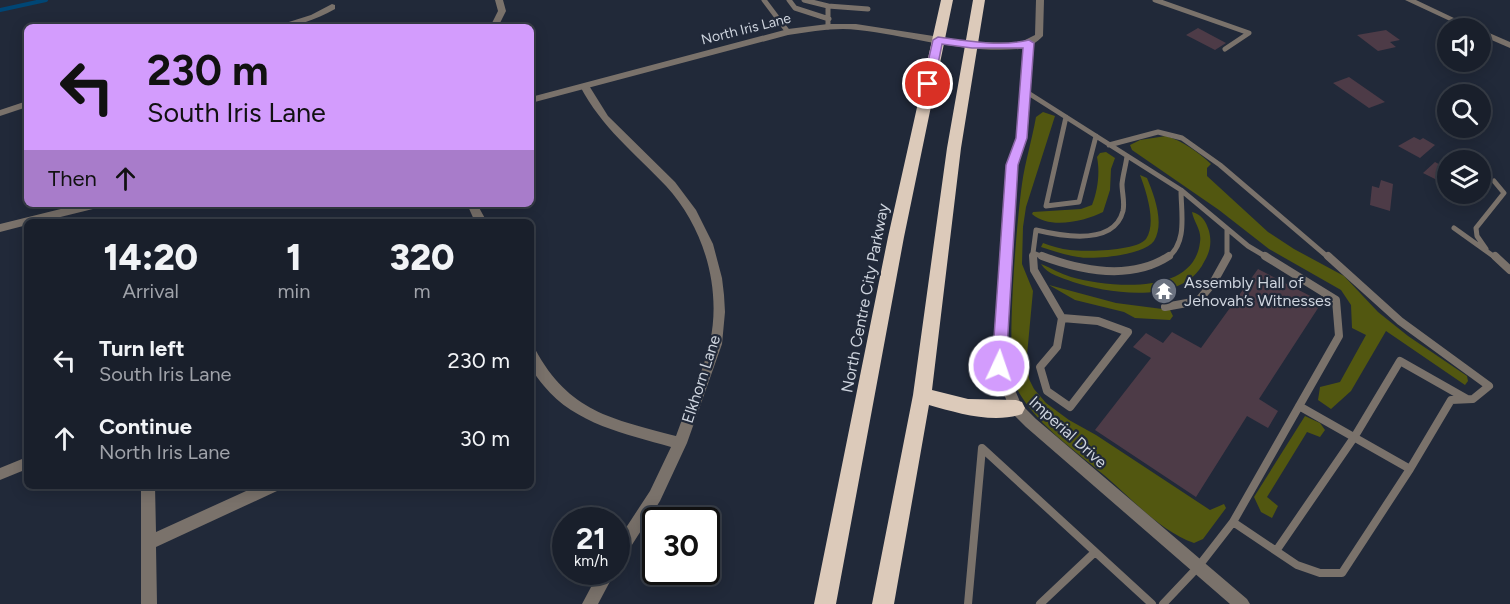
<!DOCTYPE html>
<html lang="en">
<head>
<meta charset="utf-8">
<style>
	body { margin:0; font-family:Figtree,sans-serif; background:#222733; color:#f1f3f6; height:100vh; display:flex; flex-direction:column; font-size:22px; white-space:nowrap }
	* { box-sizing:border-box; margin:0 }
	p { font-size:20px; color:#9fa2a9 }
	.icon { flex:none; width:33px; height:33px; fill:none; stroke:currentColor; stroke-width:2; stroke-linecap:round; stroke-linejoin:round }
	.map { position:relative; flex:1; overflow:hidden }
	.panel { position:absolute; left:24px; top:219px; width:510px; height:270px; display:flex; flex-direction:column; background:#191f2b; border-radius:9px; box-shadow:0 3px 15px #0003,0 0 0 2px #373d47 }
	.panel>* { flex:none }
	.guide { position:absolute; left:24px; top:24px; width:510px; height:183px; border-radius:9px; box-shadow:0 3px 15px #0003,0 0 0 2px #373d47; background:#d39cfd; color:#111; overflow:hidden }
	.controls { position:absolute; left:1437px; top:18px; display:grid; gap:12px }
	.controls a { display:grid; place-items:center; width:54px; height:54px; border-radius:50%; background:#191f2b; box-shadow:0 3px 15px #0003,0 0 0 2px #373d47; font-size:30px }
	.speed { position:absolute; left:552px; top:507px; display:flex; gap:12px; font-size:30px; font-weight:700; text-align:center }
	.speed>* { display:grid; place-content:center; width:78px; height:78px; border-radius:50%; background:#191f2b; box-shadow:0 3px 15px #0003,0 0 0 2px #373d47; line-height:1 }
	.speed small { font-size:15px; font-weight:400 }
	.speed .limit { border:3px solid #111; border-radius:9px; background:#fff; color:#111 }
	.pin { position:absolute; display:grid; place-items:center; width:51px; height:51px; color:#fff; margin:-26px; border:3px solid #fff; border-radius:50%; box-shadow:0 2px 6px #0007 }
	.me { position:absolute; width:66px; margin:-33px; rotate:3deg; stroke-linejoin:round; filter:drop-shadow(0 0 4px #0008) }
	.turn { display:flex; align-items:center; gap:21px; height:126px; padding:0 24px; font-size:27px }
	.turn .icon { width:78px; height:78px; stroke-width:2.5 }
	.turn b { display:block; font-size:42px; line-height:51px }
	.then { display:flex; align-items:center; height:57px; padding:0 24px; background:#0003; gap:12px; font-size:22px }
	.eta { display:flex; justify-content:space-evenly; align-items:center; height:102px; text-align:center }
	.eta b { font-size:36px; font-weight:800; line-height:42px }
	ul { padding:0; list-style:none }
	li { display:flex; align-items:center; gap:18px; height:78px; padding:0 24px }
	li div { flex:1 }
	li b { display:block; font-size:22px }
	li em { font-style:normal }
	.map>svg:first-child { display:block }
</style>
</head>
<body>
<div class="map">
<svg width="1510" height="604" viewBox="0 0 1510 604">
	<rect width="100%" height="100%" fill="#212939"/>
	<path fill="#525710" d="M1043 112 1055 116 1026 207 1023 227 1022 264 1033 291 1027 355 1029 379 1034 389 1046 403 1069 420 1096 435 1210 510 1224 504 1226 508 1203 539 1194 543C1160 531 1131 498 1104 475 1073 449 1036 424 1017 389 1004 364 1017 218 1022 184 1025 162 1032 140 1036 117Z
		M1166 136C1183 141 1198 152 1211 164L1207 168V176L1268 232 1294 249 1344 276 1378 312 1408 336 1467 376 1468 381 1465 385 1386 331 1351 391 1331 409 1318 400 1320 387 1340 382 1366 335 1352 328 1351 305 1341 290 1269 249 1219 210 1132 150 1130 145 1140 140Z
		M1106 152 1115 158 1111 169 1110 190 1103 212C1085 221 1050 230 1032 214L1033 212 1081 209 1092 205C1098 190 1100 172 1097 157L1100 153Z
		M1140 175 1147 178C1154 195 1165 223 1154 241 1144 255 1094 260 1078 257 1066 255 1053 251 1041 247L1043 243C1051 246 1061 249 1070 250 1084 252 1137 251 1146 239 1157 223 1146 191 1140 175Z
		M1192 212C1201 214 1206 221 1209 231 1212 243 1210 252 1204 262 1183 305 1110 294 1073 282 1061 277 1048 275 1041 264 1051 268 1061 274 1071 277 1108 287 1194 297 1200 242 1202 230 1194 223 1192 212Z
		M1049 285 1116 303 1170 310 1173 316 1170 320 1135 318 1124 312 1075 300Z
		M1305 416 1320 423 1325 430 1320 437 1307 432 1267 497 1278 506 1272 518 1261 512 1254 497Z"/>
	<g fill="none" stroke-linecap="round" stroke-linejoin="round">
		<path stroke="#004675" stroke-width="4" d="M0 10 46 0"/>
	</g>
	<path fill="#4d3b47" d="M1198 28 1211 35 1226 43 1215 50 1186 35Z
		M1386 30 1400 40 1390 42 1396 47 1378 51 1357 35Z
		M1349 77 1385 102 1369 108 1333 83Z
		M1414 137 1420 140 1423 138 1435 145 1420 158 1398 146Z
		M1435 162 1448 169 1437 180 1423 173Z
		M1381 180 1393 184 1390 211 1370 205 1372 186 1379 188Z
		M1258 269 1322 302 1259 399 1278 411 1268 428 1247 416 1196 497 1095 430 1151 358 1133 347 1146 333 1163 343 1172 332 1201 348Z"/>
	<g fill="none" stroke-linecap="round" stroke-linejoin="round">
		<path stroke="#7a726b" stroke-width="5" d="M764 0 788 32
			M789 0 795 8 829 19
			M804 0 828 6
			M1155 0 1249 33 1225 49
			M828 27V6L868 9
			M1025 91 1181 190 1248 246 1268 258
			M1066 117 1046 206 1079 202 1096 136
			M1109 145 1158 132 1182 138 1220 165 1329 258
			M1454 228 1496 258
			M1227 229V258
			M1486 249 1477 236 1476 228 1504 193 1494 181
			M1033 253V258
			M1046 258 1033 253 1036 230C1061 236 1114 246 1123 211 1125 202 1122 193 1122 184 1123 174 1126 165 1127 156
			M1167 258C1188 243 1181 213 1181 190"/>
		<path stroke="#7a726b" stroke-width="8" d="M1033 256 1034 270 1062 318
			M1042 256C1082 271 1131 281 1169 256
			M1495 256 1510 270
			M1165 307 1198 301 1213 283 1228 256
			M1062 318 1098 321 1128 332 1070 407 1047 391 1040 367 1057 347Z
			M1299 406 1410 469
			M1233 522 1297 565 1320 573H1342L1410 469 1451 400 1473 399 1489 386 1400 321 1328 256
			M1276 551 1355 436 1400 361 1467 399
			M968 604 982 448 1152 604
			M1040 604 1095 552
			M1163 604 1198 567 1233 522 1339 336 1336 300 1265 256"/>
		<path fill="#7a726b" fill-rule="evenodd" d="M495 0H503L506 11 498 27H490L498 11Z
			M1405 0H1416L1475 28H1465Z
			M332 4 335 5V9C315 20 296 27 273 27L311 15Z
			M1480 29 1510 42V48L1480 35Z
			M1029 40 1034 43 1026 138 1017 165 1005 366 1021 404 1036 419 1247 599 1250 604H1230L1026 427 1011 412 993 366 1007 165 1016 138 1024 43Z
			M585 83 588 84 608 116 675 182 696 210 713 244 722 278 724 295 725 312 722 344 687 443 660 501 621 562 616 564V543L650 491 671 447C626 434 575 424 544 386 539 380 534 374 531 366 530 361 531 354 531 348L535 349C569 412 612 419 676 436 687 405 703 374 710 342 722 287 703 226 666 186 634 152 602 128 580 86Z
			M27 101V107L0 116V110Z
			M467 204H477L487 222H475Z
			M27 457V469L0 480V468Z
			M141 486H155L156 532 257 486H279L277 491 156 547 157 604H141Z
			M599 572H615L598 604H582Z"/>
		<path fill="#7a726b" fill-rule="evenodd" d="M1036 0H1044L1043 36C1037 42 1029 48 1019 49 966 54 911 36 858 30 835 27 811 32 788 35L531 103V97L788 29 828 24H856L972 42 1019 43 1035 35Z
			M81 204H102L97 208 40 222H27V225L0 232V224Z"/>
		<path fill="#dccaba" fill-rule="evenodd" d="M941 0H953L904 237 836 604H814L888 237Z
			M973 0H985L961 148 932 390 968 399 1016 400 1022 402 1025 408 1022 414C994 424 957 413 929 405L894 604H872L913 395 947 148Z"/>
	</g>
	<path fill="#d39cfd" stroke="#8965a4" stroke-width="1.5" d="M938 37C967 41 1000 47 1029 40L1034 43 1027 138 1018 165 1006 366 1004 370H994L992 366 1006 165 1016 138 1023 48H972L942 44 934 84 928 87 923 84 933 40Z"/>
	<defs>
		<g id="temple-disc" transform="scale(1.35)"><circle r="9.5" fill="#6b7280" stroke="#212939"/><path d="M0-6L5-2H3V0L6.5 2.5H4V6H1.5V3h-3V6H-4V2.5H-6.5L-3 0V-2H-5Z" fill="#fff"/></g>
	</defs>
	<g fill-rule="evenodd">
		<use href="#temple-disc" x="1164" y="291"/>
	</g>
	<g text-anchor="middle" dominant-baseline="central" stroke-width="4.5" stroke-linejoin="round" paint-order="stroke">
		<g font-size="14" fill="#ced4de" stroke="#212939">
			<text transform="translate(746 29) rotate(-14)">North Iris Lane</text>
		</g>
		<g font-size="16" fill="#ced4de" stroke="#212939" text-anchor="start">
			<text x="1184" y="282">Assembly Hall of<tspan x="1184" dy="18">Jehovah’s Witnesses</tspan></text>
		</g>
		<g font-size="16" fill="#ced4de" stroke="#212939">
			<text transform="translate(865 298) rotate(-79)">North Centre City Parkway</text>
			<text transform="translate(701 379) rotate(-72)">Elkhorn Lane</text>
			<text transform="translate(1068 432) rotate(42)">Imperial Drive</text>
		</g>
	</g>
</svg>
<div class="controls">
<a><svg class="icon" aria-label="sound" viewBox="0 0 24 24"><path d="M4 9h4l5-4v14l-5-4H4zM17 9q2 3 0 6"/></svg></a>
<a><svg class="icon" aria-label="search" viewBox="0 0 24 24"><circle cx="10" cy="10" r="6"/><path d="M15 15l6 6"/></svg></a>
<a><svg class="icon" aria-label="layers" viewBox="0 0 24 24"><path d="M12 4l9 5-9 5-9-5zM3 14l9 5 9-5"/></svg></a>
</div>
<div class="speed"><div>21<small>km/h</small></div><div class="limit">30</div></div>
<div class="pin" style="left:928px;top:84px;background:#d93025"><svg class="icon" aria-label="arrive" viewBox="0 0 24 24"><path d="M6 21V4h12l-3 4 3 4H6"/></svg></div>
<svg class="me" style="left:999px;top:366px" viewBox="-20 -20 40 40"><circle r="17" fill="#d39cfd" stroke="#fff" stroke-width="3"/><path d="M0-11L8 9 0 5-8 9z" fill="#fff"/></svg>
<div class="guide">
<div class="turn"><svg class="icon" aria-label="left" viewBox="0 0 24 24"><path d="M17 20v-9H6M10 6l-5 5 5 5"/></svg><div><b>230 m</b>South Iris Lane</div></div>
<div class="then">Then<svg class="icon" aria-label="ahead" viewBox="0 0 24 24"><path d="M12 20V5M6 11l6-6 6 6"/></svg></div>
</div>
<section class="panel">
<div class="eta">
<div><b>14:20</b><p>Arrival</p></div>
<div><b>1</b><p>min</p></div>
<div><b>320</b><p>m</p></div>
</div>
<ul>
<li><svg class="icon" aria-label="left" viewBox="0 0 24 24"><path d="M17 20v-9H6M10 6l-5 5 5 5"/></svg><div><b>Turn left</b><p>South Iris Lane</p></div><em>230 m</em></li>
<li><svg class="icon" aria-label="ahead" viewBox="0 0 24 24"><path d="M12 20V5M6 11l6-6 6 6"/></svg><div><b>Continue</b><p>North Iris Lane</p></div><em>30 m</em></li>
</ul>
</section>
</div>
</body>
</html>
